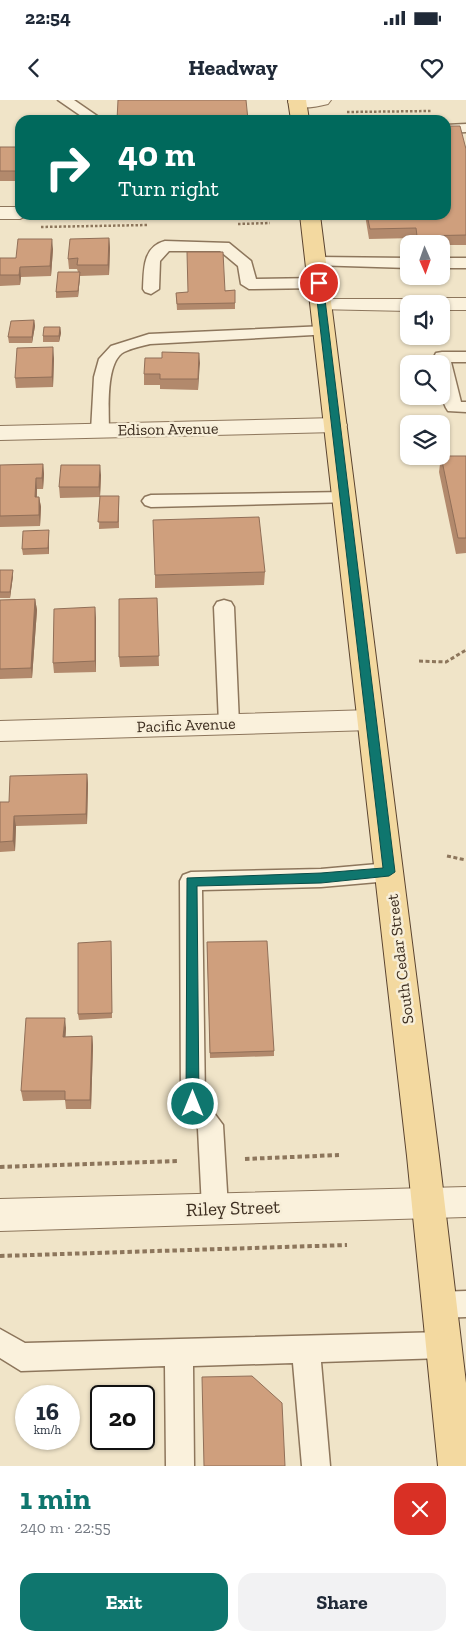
<!DOCTYPE html>
<html lang="en">
<head>
<meta charset="utf-8">
<style>
	body { margin:0; font-family:"Zilla Slab",serif; background:#f2f2f3; color:#1f2937; height:100vh; display:flex; flex-direction:column; font-size:19px; white-space:nowrap }
	* { box-sizing:border-box; margin:0 }
	p { font-size:16px; color:#747a83 }
	.icon { flex:none; width:28px; height:28px; fill:none; stroke:currentColor; stroke-width:2; stroke-linecap:round; stroke-linejoin:round }
	.map { position:relative; height:1366px; overflow:hidden }
	.side { display:flex; flex-direction:column; background:#fff; flex:1 }
	.side>* { flex:none }
	.hud { position:absolute; left:15px; top:15px; width:436px; height:105px; border-radius:15px; box-shadow:0 1px 4px #0004; background:#00695c; color:#fff; overflow:hidden }
	.needle { width:32px; rotate:178deg }
	.controls { position:absolute; left:400px; top:135px; display:grid; gap:10px }
	.controls a { display:grid; place-items:center; width:50px; height:50px; border-radius:10px; background:#fff; box-shadow:0 1px 4px #0004; font-size:25px }
	.speed { position:absolute; left:15px; top:1285px; display:flex; gap:10px; font-size:25px; font-weight:700; text-align:center }
	.speed>* { display:grid; place-content:center; width:65px; height:65px; border-radius:50%; background:#fff; box-shadow:0 1px 4px #0004; line-height:1 }
	.speed small { font-size:12px; font-weight:400 }
	.speed .limit { border:2px solid #111; border-radius:8px; background:#fff; color:#111 }
	.pin { position:absolute; display:grid; place-items:center; width:42px; height:42px; color:#fff; margin:-21px; border:2px solid #fff; border-radius:50%; box-shadow:0 1px 5px #0007 }
	.me { position:absolute; width:55px; margin:-28px; rotate:0deg; stroke-linejoin:round; filter:drop-shadow(0 0 4px #0008) }
	.turn { display:flex; align-items:center; gap:18px; height:105px; padding:0 20px; font-size:22px }
	.turn .icon { width:65px; height:65px; stroke-width:2.5 }
	.turn b { display:block; font-size:35px; line-height:42px }
	.round { display:grid; place-items:center; flex:none; width:52px; height:52px; border-radius:15px; background:#f2f2f3 }
	.overview { display:flex; align-items:center; justify-content:space-between; height:85px; padding:0 20px }
	h1 { font-size:30px; font-weight:700; line-height:38px; color:#0f766e }
	.button { display:flex; gap:10px; margin-top:auto; padding:10px 20px }
	.button a { flex:1; height:58px; border-radius:15px; background:#0f766e; color:#fff; font-size:20px; font-weight:700; line-height:58px; text-align:center }
	.button a+a { background:#f2f2f3; color:#1f2937 }
	.status { display:flex; justify-content:space-between; align-items:center; height:35px; padding:0 25px; background:#fff; direction:ltr }
	.status svg { height:14px; fill:currentColor }
	header { display:flex; justify-content:space-between; align-items:center; height:65px; padding:0 20px; background:#fff; font-size:22px; font-weight:700 }
	.map>svg:first-child { display:block }
</style>
</head>
<body>
<div class="status"><b>22:54</b><svg viewBox="0 0 49 12"><path d="M0 12V9h3v3zM5 12V6h3v6zM10 12V3h3v9zM15 12V0h3v12zM26 1h20v11H26zM47 4h2v5h-2z"/></svg></div>
<header><svg class="icon" aria-label="back" viewBox="0 0 24 24"><path d="M15 5l-7 7 7 7"/></svg>Headway<svg class="icon" aria-label="heart" viewBox="0 0 24 24"><path d="M12 20l-8-8c-3-5 5-10 8-4 3-6 11-1 8 4z"/></svg></header>
<div class="map">
<svg width="466" height="1366" viewBox="0 0 466 1366">
	<rect width="100%" height="100%" fill="#f0e4c8"/>
	<g fill="none" stroke-linecap="round" stroke-linejoin="round">
		<g stroke="#8d765c" stroke-width="3">
			<path id="lane" d="M58 0H74L103 20H87Z
				M466 24V32L446 33V25Z
				M165 141 229 143 251 161 256 179 319 178 327 183 319 188 249 189 241 184 238 166 220 151H169L160 161 159 189 151 194 145 192 143 189C144 171 142 147 165 141Z
				M317 157 409 158V168L312 165 309 162Z
				M441 158H466V168H441Z
				M325 226 331 228 333 231 331 234 150 244C142 246 132 248 124 252 105 262 109 312 109 331L106 335H94L91 331 94 277 99 259 111 246 149 234Z
				M442 252H466V262H451L461 302H466V312L448 311C439 298 441 279 441 264H435L434 257 436 253Z
				M345 392 351 394 354 398 351 402 151 407 145 405 142 401 145 397 151 395Z
				M224 500 231 502 234 507 239 624 236 629 229 632 222 629 219 624 214 507 217 502Z
				M389 763 397 766 400 772 397 778 389 781 321 787 202 790 205 1001 223 1025 228 1108 224 1116 215 1120 206 1116 202 1108 198 1029 181 1004 180 781 183 775 191 772 321 769Z
				M466 1191V1217L438 1218 428 1214 424 1205 428 1196 438 1192Z
				M0 1229 25 1243 443 1232 453 1235 457 1245 453 1255 443 1258 321 1262 330 1366H302L293 1263 193 1266 194 1366H166L165 1266 21 1271 0 1258Z"/>
		</g>
		<g stroke="#8d765c" stroke-width="2">
			<path id="street" d="M290 0H331L328 4C317 7 302 9 291 6L288 2Z
				M0 107H20V115H28L20 119H0Z
				M441 198H466V210H441V204H431L434 200Z
				M322 199H409L416 201 418 204H409V211L315 209 312 205 315 201Z
				M336 318 344 320 347 325 344 330 336 332 0 340V326Z
				M371 610 380 613 384 620 380 627 371 630 0 641V621Z
				M466 1087V1117L0 1131V1099Z"/>
		</g>
		<g stroke="#5b4430" stroke-width="2">
			<path id="primary" d="M288 0H306L309 20H291Z
				M300 115H320L439 1056 466 1283V1366H438L407 1056Z"/>
		</g>
		<path stroke="#8d765c" stroke-width="2.5" stroke-dasharray="2.5 2" stroke-linecap="butt" d="M347 12 431 11
			M238 124 270 123
			M41 127 147 125"/>
		<path stroke="#8d765c" stroke-width="3" stroke-dasharray="4 2.5" stroke-linecap="butt" d="M419 561 446 562 466 550
			M447 756 466 760"/>
		<path stroke="#8d765c" stroke-width="4" stroke-dasharray="4.5 3" stroke-linecap="butt" d="M245 1059 339 1055
			M0 1067 179 1061
			M0 1156 347 1145"/>
		<use href="#lane" fill="#faf1dc" fill-rule="evenodd"/>
		<use href="#street" fill="#faf1dc" fill-rule="evenodd"/>
		<use href="#primary" fill="#f3d9a0" fill-rule="evenodd"/>
	</g>
	<path fill="#b2896c" d="M0 47H20V81H0Z
		M466 49V145H441V144H416L415 138 369 139 365 115H446Z
		M109 138 110 148 109 175 80 176 78 197 56 198V192L78 172 77 169H69L68 159Z
		M53 149 51 176 21 177 20 185 0 186V158H16Z
		M235 190V209L177 210 176 193Z
		M34 220 35 226 32 243H9L8 237Z
		M60 227 61 233 59 242H43V236Z
		M199 253 198 290 160 289V285H144V274L162 258Z
		M54 258 53 287 16 288 15 278Z
		M441 356H466V453L456 454 439 372Z
		M43 364 44 374 43 389H37V397H39L41 407 40 426 0 427V365Z
		M101 375 100 396H119V428L99 429 100 397 60 398 59 387Z
		M49 430V454L23 455 22 449Z
		M0 470 13 476 10 498H0Z
		M265 472 264 485 155 488V475Z
		M157 498 159 566 120 567 119 557Z
		M35 499 37 510 32 578 0 579V500Z
		M96 518V572L54 573 53 563Z
		M87 674 88 684 87 724 16 726 15 751 0 752V702H9Z
		M111 841 112 918 79 920 78 914Z
		M207 842 274 951V956L210 958Z
		M66 928 65 937 92 936 93 946 91 1009H66L65 1000 23 1001 21 991Z"/>
	<path fill="#916f58" d="M109 138 110 148 109 175 108 165Z
		M52 139 53 149 51 176 50 166Z
		M20 167 21 177 20 185 19 175Z
		M80 172V177L78 197V191Z
		M34 220 35 226 32 243V237Z
		M60 227 61 233 59 242V236Z
		M53 247 54 258 53 287 52 277Z
		M199 253 200 263 198 290V279Z
		M43 364 44 374 43 389 42 378Z
		M100 365 101 375 100 397 99 387Z
		M36 378 37 389 36 407 35 397Z
		M39 397 41 407 40 426 39 415Z
		M49 430V454L48 448Z
		M13 470V476L10 498V492Z
		M35 499 37 510 32 578 31 568Z
		M95 507 96 518V572L95 561Z
		M87 674 88 684 87 724 86 714Z
		M14 716 16 726 15 751 13 741Z
		M65 918 66 928 65 947 63 937Z
		M92 936 93 946 91 1009 90 1000Z"/>
	<path fill="#cf9f7d" stroke="#916f58" d="M118 0H246L248 20H117Z
		M446 26H460L466 49V135L417 136 416 128 370 129 367 115H446Z
		M0 47H20V71H0Z
		M109 138 108 165H77L78 158 68 159 70 139Z
		M18 139H52L50 166 20 167 19 175H0V158H16Z
		M187 152H223L225 191 235 190V203L177 204 176 193 188 192Z
		M58 172H80L78 191 56 192Z
		M34 220 32 237H8L11 221Z
		M44 227H60L59 236H43Z
		M53 247 52 277 15 278 17 248Z
		M162 252 199 253 198 279H160V274H144L145 258H162Z
		M441 356H466V438H458Z
		M43 364 42 378H36L35 397H39V415L0 416V365Z
		M61 365H100L99 387H59Z
		M100 396H119L118 422H98Z
		M259 417 265 472 155 475 153 420Z
		M49 430 48 448 22 449 23 431Z
		M0 470H13L10 492H0Z
		M157 498 159 556 119 557V499Z
		M35 499 31 568 0 569V500Z
		M95 507V561L53 563 54 509Z
		M87 674 86 714 14 716 13 741 0 742V702H9L10 676Z
		M111 841 112 913 78 914V843Z
		M267 841 274 951 210 953 207 842Z
		M26 918H65L63 937 92 936 90 1000H65V991H21Z
		M252 1276 282 1303 285 1366H204L202 1277Z"/>
	<path fill="#0f766e" stroke="#0a4d48" d="M319 180 323 183 395 772 389 776 321 783 197 786 199 1004 197 1008 193 1009 188 1008 186 1004 187 778 321 773 383 768 315 183Z"/>
	<g text-anchor="middle" dominant-baseline="central" stroke-width="5" stroke-linejoin="round" paint-order="stroke">
		<g font-size="16" fill="#3d2e20" stroke="#f7eed8">
			<text transform="translate(168 329) rotate(-1)">Edison Avenue</text>
			<text transform="translate(186 625) rotate(-2)">Pacific Avenue</text>
			<text transform="translate(400 859) rotate(-97)">South Cedar Street</text>
		</g>
		<g font-size="19" fill="#3d2e20" stroke="#f7eed8">
			<text transform="translate(233 1108) rotate(-2)">Riley Street</text>
		</g>
	</g>
</svg>
<div class="controls">
<a><svg class="needle" viewBox="-14 -14 28 28"><path d="M0-13l5 13h-10z" fill="#e53935"/><path d="M0 13l5-13h-10z" fill="#747a83"/></svg></a>
<a><svg class="icon" aria-label="sound" viewBox="0 0 24 24"><path d="M4 9h4l5-4v14l-5-4H4zM17 9q2 3 0 6"/></svg></a>
<a><svg class="icon" aria-label="search" viewBox="0 0 24 24"><circle cx="10" cy="10" r="6"/><path d="M15 15l6 6"/></svg></a>
<a><svg class="icon" aria-label="layers" viewBox="0 0 24 24"><path d="M12 4l9 5-9 5-9-5zM3 14l9 5 9-5"/></svg></a>
</div>
<div class="speed"><div>16<small>km/h</small></div><div class="limit">20</div></div>
<div class="pin" style="left:319px;top:183px;background:#d93025"><svg class="icon" aria-label="arrive" viewBox="0 0 24 24"><path d="M6 21V4h12l-3 4 3 4H6"/></svg></div>
<svg class="me" style="left:193px;top:1004px" viewBox="-20 -20 40 40"><circle r="17" fill="#0f766e" stroke="#fff" stroke-width="3"/><path d="M0-11L8 9 0 5-8 9z" fill="#fff"/></svg>
<div class="hud">
<div class="turn"><svg class="icon" aria-label="right" viewBox="0 0 24 24"><path d="M7 20v-9h11M14 6l5 5-5 5"/></svg><div><b>40 m</b>Turn right</div></div>
</div>
</div>
<section class="side">
<div class="overview"><div><h1>1 min</h1><p>240 m · 22:55</p></div><a class="round" style="background:#d93025;color:#fff"><svg class="icon" aria-label="close" viewBox="0 0 24 24"><path d="M6 6l12 12M18 6L6 18"/></svg></a></div>
<div class="button"><a>Exit</a><a>Share</a></div>
</section>
</body>
</html>
